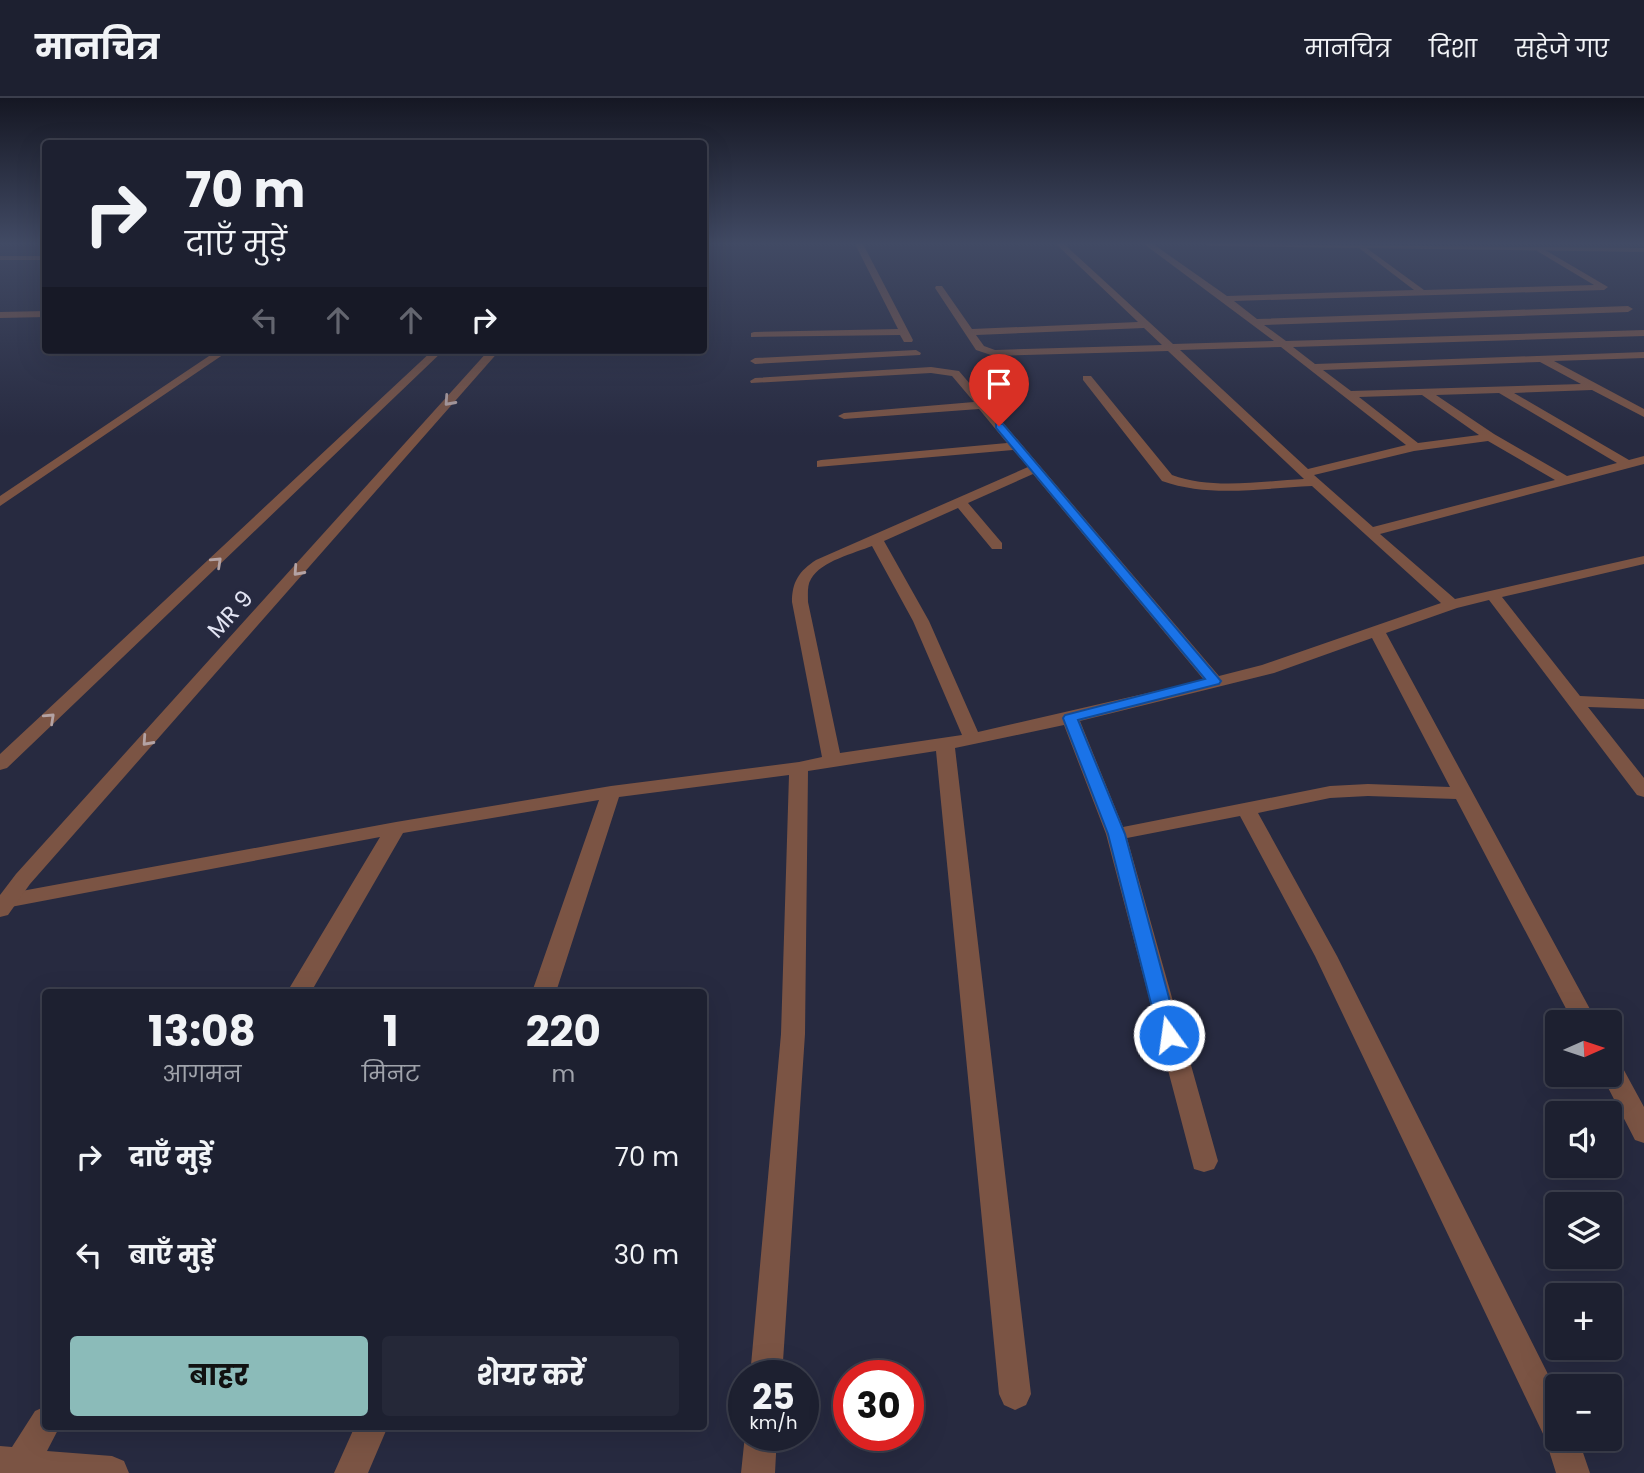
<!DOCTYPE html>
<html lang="hi">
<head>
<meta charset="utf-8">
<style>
	body { margin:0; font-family:Poppins,"Noto Sans Devanagari",sans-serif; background:#252838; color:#f1f3f6; height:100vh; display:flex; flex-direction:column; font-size:26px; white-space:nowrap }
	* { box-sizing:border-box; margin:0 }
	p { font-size:23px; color:#a0a3ab }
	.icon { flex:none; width:38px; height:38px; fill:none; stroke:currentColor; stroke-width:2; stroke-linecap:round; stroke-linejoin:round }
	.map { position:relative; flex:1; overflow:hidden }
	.side { position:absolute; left:42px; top:891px; width:665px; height:441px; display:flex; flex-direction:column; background:#1d2030; border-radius:7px; box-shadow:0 7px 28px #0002,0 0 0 2px #3b3e4c }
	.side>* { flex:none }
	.top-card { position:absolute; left:42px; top:42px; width:665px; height:214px; border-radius:7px; box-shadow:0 7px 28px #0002,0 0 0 2px #3b3e4c; background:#1d2030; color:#f1f3f6; overflow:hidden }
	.needle { width:46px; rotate:87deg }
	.fabs { position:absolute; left:1545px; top:912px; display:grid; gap:14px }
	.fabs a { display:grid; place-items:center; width:77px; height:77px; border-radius:7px; background:#1d2030; box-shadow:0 7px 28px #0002,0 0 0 2px #3b3e4c; font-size:35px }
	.speed { position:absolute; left:728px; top:1262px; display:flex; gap:14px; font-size:35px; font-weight:700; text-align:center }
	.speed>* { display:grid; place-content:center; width:91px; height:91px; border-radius:50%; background:#1d2030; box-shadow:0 7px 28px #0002,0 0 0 2px #3b3e4c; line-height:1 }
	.speed small { font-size:18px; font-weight:400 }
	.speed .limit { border:10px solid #d22; background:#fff; color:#111 }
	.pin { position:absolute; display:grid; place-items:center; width:60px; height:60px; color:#fff; margin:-72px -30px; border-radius:50% 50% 50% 0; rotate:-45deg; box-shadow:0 0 7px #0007 }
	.pin .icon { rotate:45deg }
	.me { position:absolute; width:77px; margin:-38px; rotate:346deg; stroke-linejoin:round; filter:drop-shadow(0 0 5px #0008) }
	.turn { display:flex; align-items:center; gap:24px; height:147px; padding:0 28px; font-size:32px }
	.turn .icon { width:91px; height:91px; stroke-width:2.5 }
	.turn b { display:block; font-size:49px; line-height:60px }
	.lanes { display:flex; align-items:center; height:66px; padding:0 28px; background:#0003; justify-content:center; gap:35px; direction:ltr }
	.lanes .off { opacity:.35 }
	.eta { display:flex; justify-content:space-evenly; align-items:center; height:119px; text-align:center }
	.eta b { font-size:42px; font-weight:700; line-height:49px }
	.action { display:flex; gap:14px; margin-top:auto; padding:14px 28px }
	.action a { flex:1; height:80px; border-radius:7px; background:#8bbbb9; color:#111; font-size:28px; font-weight:700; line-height:80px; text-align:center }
	.action a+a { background:#252838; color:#f1f3f6 }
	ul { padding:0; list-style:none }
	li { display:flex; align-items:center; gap:21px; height:98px; padding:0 28px }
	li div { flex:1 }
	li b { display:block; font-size:26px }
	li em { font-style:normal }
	header { display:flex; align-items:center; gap:42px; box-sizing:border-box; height:98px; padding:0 35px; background:#1d2030; border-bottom:2px solid #3b3e4c }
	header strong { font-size:33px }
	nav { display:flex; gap:38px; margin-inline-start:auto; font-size:24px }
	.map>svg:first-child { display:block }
</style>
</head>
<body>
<header>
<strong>मानचित्र</strong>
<nav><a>मानचित्र</a><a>दिशा</a><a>सहेजे गए</a></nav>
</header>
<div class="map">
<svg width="1644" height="1375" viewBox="0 0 1644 1375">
	<rect width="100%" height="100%" fill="#272a40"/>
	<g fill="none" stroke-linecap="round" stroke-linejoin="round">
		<path fill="#7b5444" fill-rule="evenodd" d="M855 146H863L913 242 912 244H904L900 237 751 239V235L754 234 898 231Z
			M1056 146H1064L1173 246 1274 243 1144 146H1153L1227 198 1414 192 1359 150 1361 146 1424 192 1594 187 1537 153 1540 149 1608 189 1604 192 1234 203 1257 221 1628 208 1633 211 1628 214 1264 227 1286 243 1644 232V238L1293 249 1315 266 1644 254V260L1554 263 1644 311V319L1592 292 1514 295 1629 362 1644 358V366L1380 436 1455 501 1644 458V466L1502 499 1580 598 1644 601V611L1588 609 1644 680V699L1637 697 1489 502 1457 510 1386 535 1597 924H1573L1456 701 1368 698 1330 700 1258 715 1337 858 1558 1296V1340H1578L1590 1375H1556L1545 1340 1315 858 1240 718 1127 740 1218 1063 1214 1071 1204 1074 1194 1071 1106 736 1064 627 955 650 1031 1296 1026 1307 1015 1312 1004 1307 999 1296 936 653 808 673 805 936 782 1278H750L781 936 789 677 619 699 556 894H532L599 702 403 735 311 894H287L380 739 0 811V797L396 724 611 688 799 664 822 659 792 504C792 484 799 473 816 462L1028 369 1013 352 817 369V363L821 362 1007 345 979 311 844 321 838 318 844 315 974 304 952 278 931 275 751 285 750 283 755 280 931 269 959 273 1219 578 1262 567 1441 505 1312 388C1263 390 1209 400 1162 383L1083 282V278H1091L1172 377C1212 392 1262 383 1304 381L1168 253 994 258 976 252 935 190 936 188H942L972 231 1138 224ZM1144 230 1162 247 995 252 984 248 976 237ZM1281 249 1406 347 1308 371 1180 252ZM1540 264 1581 286 1351 293 1323 272ZM1499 295 1617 365 1567 378 1494 336 1436 297ZM1422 297 1479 337 1418 345 1359 299ZM1488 343 1555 382 1373 429 1314 377 1414 353ZM1033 376 1204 582 978 634 929 523 884 443 958 410 992 451H1002V445L968 405ZM872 448 913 523 962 637 840 655 808 504C808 497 807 487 811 481 821 463 855 455 872 448ZM1372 540 1450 689 1368 686 1330 688 1123 729 1080 623 1274 575Z
			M0 158H46V162H0Z
			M46 213V219L0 220V214Z
			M218 252H230L0 408V398Z
			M916 252 921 255 920 257 755 266 750 263 755 260Z
			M1610 960 1619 963 1644 1009V1045L1635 1042 1601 976H1610Z
			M46 1308V1328H60L47 1353 112 1358 124 1363 129 1375H0V1348L12 1349 35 1313Z
			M355 1328H388L368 1375H334Z
			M745 1337H777L775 1375H741Z"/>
		<path fill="#7b5444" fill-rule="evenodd" d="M1206 146 1644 150V154L1210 148Z
			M433 252H444L7 670 0 672V656Z
			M489 252H500L30 786 8 817 0 819V797L16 776Z"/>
	</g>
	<defs><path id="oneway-chevron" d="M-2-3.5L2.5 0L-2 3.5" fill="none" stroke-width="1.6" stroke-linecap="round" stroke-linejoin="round" transform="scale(1.75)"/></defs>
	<g stroke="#b4a3a4">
		<use href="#oneway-chevron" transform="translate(449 303) rotate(132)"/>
		<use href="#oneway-chevron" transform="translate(217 464) rotate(-43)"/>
		<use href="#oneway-chevron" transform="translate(298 473) rotate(132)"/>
		<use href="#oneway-chevron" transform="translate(50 620) rotate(-43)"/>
		<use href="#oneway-chevron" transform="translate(147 643) rotate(132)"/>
	</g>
	<linearGradient id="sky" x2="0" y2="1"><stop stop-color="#151723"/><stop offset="0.43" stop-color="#414a64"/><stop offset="1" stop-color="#414a64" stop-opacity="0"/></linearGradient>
	<rect width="1644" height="338" fill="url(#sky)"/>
	<path fill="#1a73e8" stroke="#114b97" stroke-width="2" d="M996 326H1003L1221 583 1219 586 1078 622 1125 736 1179 937 1176 943 1169 945 1161 943 1159 937 1108 736 1063 620 1065 617 1205 581 996 330Z"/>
	<g text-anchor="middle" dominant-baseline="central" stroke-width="7" stroke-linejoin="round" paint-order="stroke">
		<g font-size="23" fill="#e2e4f3" stroke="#272a40">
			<text transform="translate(230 516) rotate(-48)">MR 9</text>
		</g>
	</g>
</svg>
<div class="fabs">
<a><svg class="needle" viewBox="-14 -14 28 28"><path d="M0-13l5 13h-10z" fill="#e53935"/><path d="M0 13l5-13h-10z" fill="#a0a3ab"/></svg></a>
<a><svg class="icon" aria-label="sound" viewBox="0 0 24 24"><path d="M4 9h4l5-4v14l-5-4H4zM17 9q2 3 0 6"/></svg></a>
<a><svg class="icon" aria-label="layers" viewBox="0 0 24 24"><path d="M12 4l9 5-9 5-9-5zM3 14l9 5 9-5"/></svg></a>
<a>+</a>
<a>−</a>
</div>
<div class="speed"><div>25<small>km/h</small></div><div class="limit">30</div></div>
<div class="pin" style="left:999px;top:328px;background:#d93025"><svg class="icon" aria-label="arrive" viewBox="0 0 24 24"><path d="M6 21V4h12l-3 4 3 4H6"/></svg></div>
<svg class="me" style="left:1169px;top:937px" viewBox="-20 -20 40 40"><circle r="17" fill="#1a73e8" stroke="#fff" stroke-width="3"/><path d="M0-11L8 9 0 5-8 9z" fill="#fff"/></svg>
<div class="top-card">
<div class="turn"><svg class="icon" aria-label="right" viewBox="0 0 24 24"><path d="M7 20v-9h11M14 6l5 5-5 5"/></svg><div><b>70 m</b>दाएँ मुड़ें</div></div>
<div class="lanes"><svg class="icon off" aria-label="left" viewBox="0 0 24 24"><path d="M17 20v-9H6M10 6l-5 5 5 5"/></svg><svg class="icon off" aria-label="ahead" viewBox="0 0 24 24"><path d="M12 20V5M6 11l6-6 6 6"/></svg><svg class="icon off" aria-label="ahead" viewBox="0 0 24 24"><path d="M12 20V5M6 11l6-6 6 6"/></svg><svg class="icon" aria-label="right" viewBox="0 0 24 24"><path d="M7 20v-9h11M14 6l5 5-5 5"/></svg></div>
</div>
<section class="side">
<div class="eta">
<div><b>13:08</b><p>आगमन</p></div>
<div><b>1</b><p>मिनट</p></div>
<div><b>220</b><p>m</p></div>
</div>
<ul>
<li><svg class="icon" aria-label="right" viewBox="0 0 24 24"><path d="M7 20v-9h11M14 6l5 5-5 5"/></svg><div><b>दाएँ मुड़ें</b></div><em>70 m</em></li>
<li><svg class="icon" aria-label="left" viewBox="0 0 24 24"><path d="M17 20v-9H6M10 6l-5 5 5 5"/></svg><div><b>बाएँ मुड़ें</b></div><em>30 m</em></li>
</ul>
<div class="action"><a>बाहर</a><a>शेयर करें</a></div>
</section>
</div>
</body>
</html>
